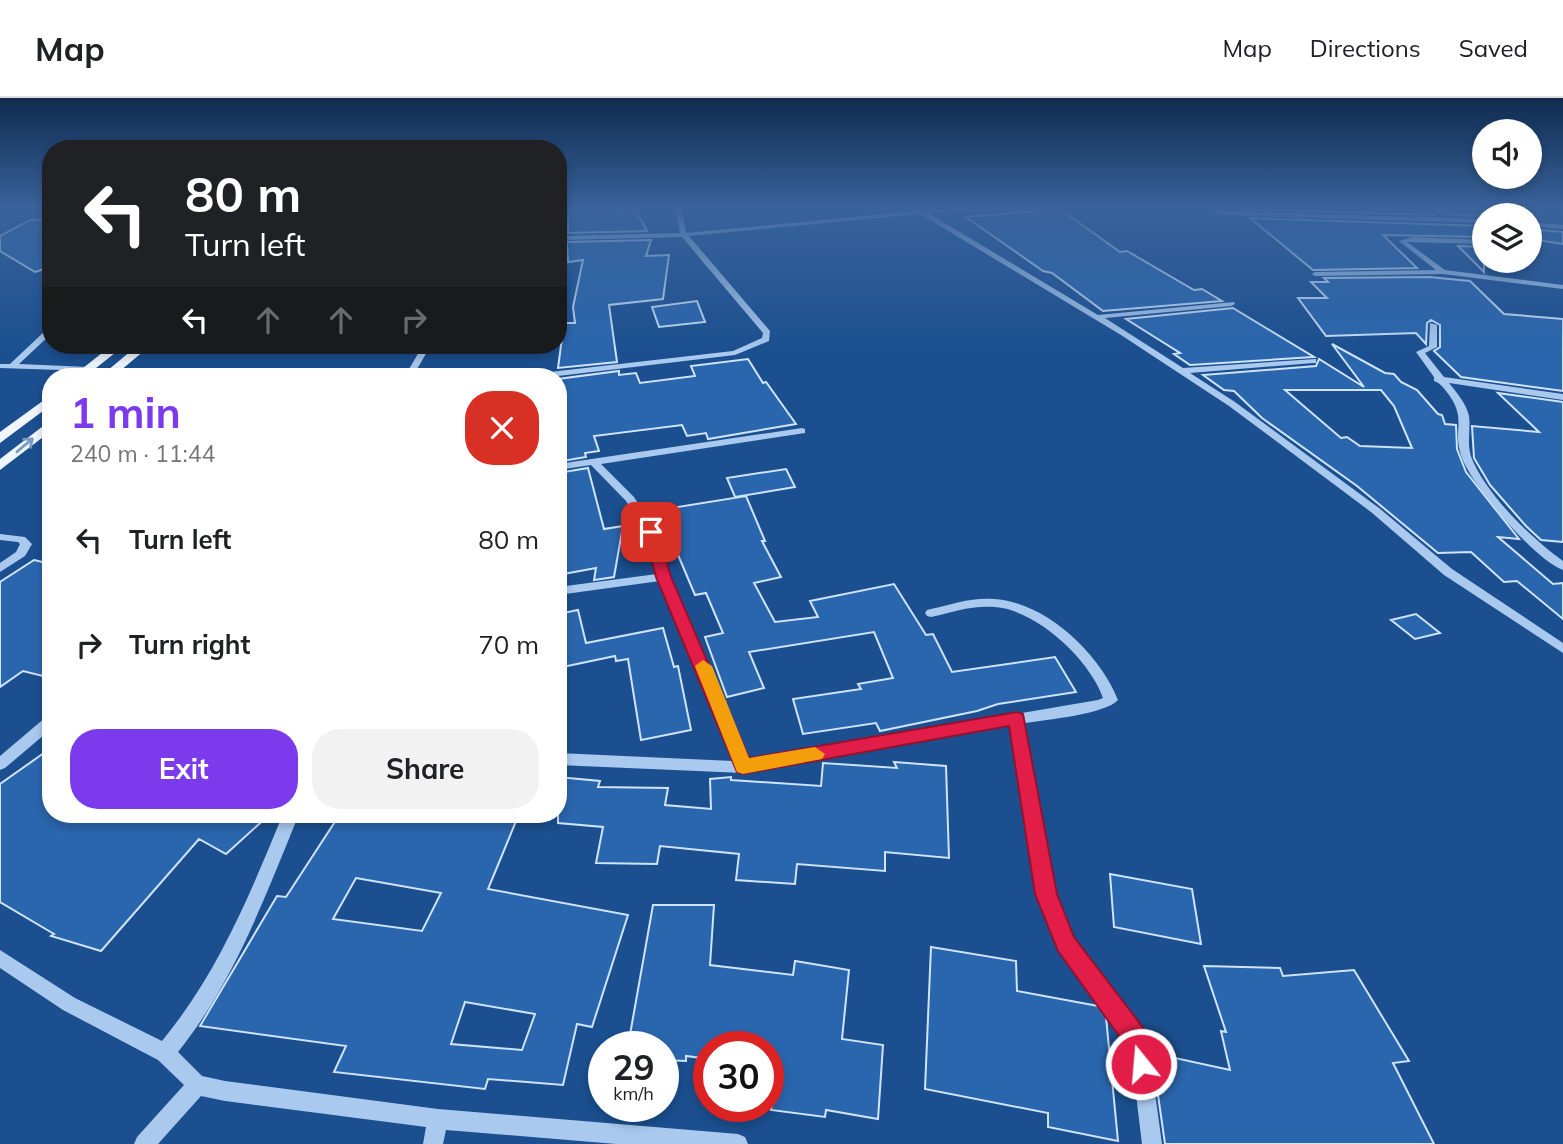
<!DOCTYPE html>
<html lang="en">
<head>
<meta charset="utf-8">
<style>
	body { margin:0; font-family:Mulish,sans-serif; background:#f2f2f2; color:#202124; height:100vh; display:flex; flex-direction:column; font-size:26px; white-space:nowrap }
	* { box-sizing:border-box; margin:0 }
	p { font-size:23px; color:#757577 }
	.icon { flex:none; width:38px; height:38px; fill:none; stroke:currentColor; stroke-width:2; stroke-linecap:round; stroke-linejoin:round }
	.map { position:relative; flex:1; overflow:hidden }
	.side { position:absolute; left:42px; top:270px; width:525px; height:455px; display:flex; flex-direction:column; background:#fff; border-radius:28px; box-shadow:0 4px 10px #0003 }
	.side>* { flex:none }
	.banner { position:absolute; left:42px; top:42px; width:525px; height:214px; border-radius:28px; box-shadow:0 4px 10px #0003; background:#202124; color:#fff; overflow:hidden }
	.controls { position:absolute; left:1472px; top:21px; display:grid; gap:14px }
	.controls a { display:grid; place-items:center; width:70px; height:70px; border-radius:50%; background:#fff; box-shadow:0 4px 10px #0003; font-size:35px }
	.speed { position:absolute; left:588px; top:933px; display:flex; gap:14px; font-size:35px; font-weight:700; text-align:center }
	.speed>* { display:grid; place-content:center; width:91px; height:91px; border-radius:50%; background:#fff; box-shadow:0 4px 10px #0003; line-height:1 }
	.speed small { font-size:18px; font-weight:400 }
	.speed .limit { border:10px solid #d22; background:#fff; color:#111 }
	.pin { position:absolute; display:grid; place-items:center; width:60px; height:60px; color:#fff; margin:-30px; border-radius:14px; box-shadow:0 4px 10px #0006 }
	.me { position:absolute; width:77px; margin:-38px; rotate:343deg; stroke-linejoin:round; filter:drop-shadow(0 0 5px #0008) }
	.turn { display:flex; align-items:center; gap:24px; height:147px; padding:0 28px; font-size:32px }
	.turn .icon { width:91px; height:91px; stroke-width:2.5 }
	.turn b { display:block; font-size:49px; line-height:60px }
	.lanes { display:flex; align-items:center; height:66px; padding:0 28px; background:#0003; justify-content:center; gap:35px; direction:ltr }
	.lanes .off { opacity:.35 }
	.round { display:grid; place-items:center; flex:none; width:74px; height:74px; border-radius:28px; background:#f2f2f2 }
	.head { display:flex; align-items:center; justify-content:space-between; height:119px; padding:0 28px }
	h1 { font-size:42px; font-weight:700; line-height:52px; color:#7c3aed }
	.primary-button { display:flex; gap:14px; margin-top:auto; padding:14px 28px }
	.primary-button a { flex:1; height:80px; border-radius:28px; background:#7c3aed; color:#fff; font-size:28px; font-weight:700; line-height:80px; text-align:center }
	.primary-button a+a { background:#f2f2f2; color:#202124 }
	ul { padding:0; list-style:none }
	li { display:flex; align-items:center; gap:21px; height:105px; padding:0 28px }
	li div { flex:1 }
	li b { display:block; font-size:26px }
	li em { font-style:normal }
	header { display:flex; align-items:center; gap:42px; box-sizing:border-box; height:98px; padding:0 35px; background:#fff; border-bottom:2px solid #e0e0e0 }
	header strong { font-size:33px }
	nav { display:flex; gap:38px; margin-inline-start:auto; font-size:24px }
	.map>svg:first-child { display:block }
</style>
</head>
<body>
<header>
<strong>Map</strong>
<nav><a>Map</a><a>Directions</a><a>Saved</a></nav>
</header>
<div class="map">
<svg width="1563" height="1046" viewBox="0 0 1563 1046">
	<rect width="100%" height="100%" fill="#1b4f8f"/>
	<path fill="#2a66ad" stroke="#cfe3fa" stroke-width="2" fill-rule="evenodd" d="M594 108 596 112 634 109 647 133 568 135 569 109Z
		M1235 108H1419L1435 117 1238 111Z
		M1435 108H1484V118L1452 117Z
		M1060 111 1120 154 1127 153 1194 192 1202 191 1222 203 1103 213 1052 175 1043 173 966 119Z
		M1250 120 1484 128V139L1383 137 1417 170 1313 172Z
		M30 122H51V169L35 174 0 153V138Z
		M1530 131 1563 134V146L1530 141Z
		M651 142 646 158 669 157 663 201 609 207 617 264 558 270 564 225H575L573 209 583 162 568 164 567 144Z
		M1458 148 1484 149V174Z
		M1429 179 1470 183 1504 216 1563 221V293L1461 279 1434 253 1440 249V227L1431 222 1427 225 1426 246 1416 235 1326 238 1298 200H1327L1311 184H1328L1324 180Z
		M697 203 705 224 659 229 652 209Z
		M1233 210 1314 259 1190 267 1174 256 1180 255 1126 221Z
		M1332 246 1385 275 1394 276 1401 284 1417 292 1438 316 1442 317 1445 326 1456 327 1457 351 1466 374 1519 441 1498 439 1553 486 1563 485V521L1517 483 1504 484 1471 454 1438 455 1357 388 1262 320 1234 293 1224 292 1203 277 1316 268 1319 261 1364 289ZM1285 292H1381L1394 308 1412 350 1360 348 1347 339 1341 340Z
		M748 261 763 285 766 284 796 326 708 341 706 335 687 338 682 327 594 338 599 353 585 355 586 359 562 363 558 348V281L619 273V277L636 275 640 285 695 278 691 268Z
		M1498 295 1563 304V444L1541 442 1526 428 1490 387 1474 360 1472 328 1539 334Z
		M588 370 604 431 623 428 614 479 594 482 596 470 558 477V375Z
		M786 371 795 389 735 399 727 380Z
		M746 398 765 443H762L781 479 754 485 775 524 818 519 810 503 894 486 926 537 933 536 952 574 1055 559 1076 594 998 606 977 613 880 633 876 625 803 636 793 601 861 591 858 586 893 580 874 534 749 554 764 590 727 599 705 539 723 535 706 495 695 497 659 412Z
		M34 462 51 466V580L23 573 0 589V484Z
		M578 512 586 545 663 530 674 569 678 568 691 632 641 642 628 561 616 563 615 558 558 570V516Z
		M1416 516 1440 535 1415 541 1391 522Z
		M51 650V716H270L226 756 199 741 101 853 51 838 54 836 0 804V686Z
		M894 664 946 668 949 760 885 754V773L797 766 795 786 736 782 739 756 660 748 657 766 596 765 603 729 558 725V679L600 683 598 689 668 690 665 707 711 711 710 681 731 679V682L821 688 823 665 897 670Z
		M340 716H519L488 791 628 817 592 929 577 926 563 987 488 981 485 991 334 974 346 948 200 928 277 798 286 799ZM356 780 441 795 422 833 333 821ZM465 904 535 916 522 952 451 946Z
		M1110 776 1192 791 1201 846 1114 829Z
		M653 807H714L710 867 793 877 795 863 849 872 842 941 883 947 878 1021 826 1012 825 1019 771 1012 776 970 768 969V948H709V961L686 958V963L663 962V948H628Z
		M931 849 1016 863 1017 893 1098 908 1106 919 1118 1043 1048 1029V1015L925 991Z
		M1204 868 1280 870 1283 878 1354 872 1409 963 1393 965 1434 1046H1165L1152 955 1230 972 1221 933 1226 934Z"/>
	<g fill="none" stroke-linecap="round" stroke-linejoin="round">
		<path fill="#a9c9ee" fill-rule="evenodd" d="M675 108H681L686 135 915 113 908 108H915L922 112 1048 108 1046 111 928 115 1098 217 1234 204 1235 206 1231 208 1105 220 1183 270 1316 261V265H1313L1190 275 1235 304 1379 410 1452 471 1563 545V555L1444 477 1371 414 1229 308 1121 237 920 116 689 138 770 233 769 243 735 257 558 278H537L541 275 733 253 762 240 763 235 682 139 558 142V138L680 135Z
			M1206 108H1213L1225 113 1484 121V125L1224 117Z
			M1421 108H1429L1450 117 1445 118Z
			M1557 108H1563V112Z
			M1530 124 1563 127V131L1530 128Z
			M1412 139 1484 142V146L1407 144 1445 172 1563 187V191L1443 176 1315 178 1312 176 1315 174 1436 172 1399 143Z
			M1430 225 1437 227V249L1425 255 1444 279 1563 296V302L1449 285C1457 295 1466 305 1469 318 1471 333 1466 346 1472 361 1487 397 1531 440 1563 463V472C1534 461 1473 389 1462 360 1451 331 1469 322 1446 293 1442 288 1440 285 1434 283V279L1416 254 1429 248Z
			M48 230H51V236L19 266 88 269 92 271 91 273 0 270V266H10Z
			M423 247H431L413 278H405Z
			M802 330 805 331V335L601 366 634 399 656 434 670 479 747 662 1098 602 1103 600C1090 562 1037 512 995 509 973 507 952 514 931 519L927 518 925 515 927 512 931 511C952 506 973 499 994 501 1046 504 1100 556 1118 602 1106 616 1045 622 1025 625L1054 796 1072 841 1146 937 1148 944 1162 1046H1142L1130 947 1060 852 1038 796 1011 628 743 675 558 667V655L733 663 660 483 558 497V489L657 476 646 434 626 403 591 367 558 372V366Z
			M0 436 25 439 32 446 25 458 0 474V465L16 454 20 446 18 444 0 442Z
			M51 618V631L5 670 0 672V658L46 619Z
			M283 716H299C265 799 234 884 178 954L202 978 225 983 438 1011 738 1036 745 1039 748 1046H616L446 1032 443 1046H423L426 1029 225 1003 201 998 158 1046H134L137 1039 184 987 158 962 63 912 0 870V852L75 900 162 943C218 875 250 796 283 716Z"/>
		<path fill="#f0f6ff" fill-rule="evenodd" d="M112 247H125L86 278H73Z
			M138 247H151L114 278H101Z
			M51 297V307L0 345V334Z
			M51 322V333L0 372V361Z"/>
	</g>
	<defs><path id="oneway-shaft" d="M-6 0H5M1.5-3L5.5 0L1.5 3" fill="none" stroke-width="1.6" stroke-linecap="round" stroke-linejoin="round" transform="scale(1.75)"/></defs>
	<use stroke="#7b9ac1" href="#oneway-shaft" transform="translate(25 347) rotate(-40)"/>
	<linearGradient id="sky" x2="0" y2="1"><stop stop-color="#0f2b4f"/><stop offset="0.43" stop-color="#39639b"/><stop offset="1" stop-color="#39639b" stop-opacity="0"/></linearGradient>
	<rect width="1563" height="254" fill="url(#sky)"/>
	<path fill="#e11d48" stroke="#92132f" stroke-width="2" d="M651 430 658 434 671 479 749 660 1017 614 1023 616 1057 796 1074 839 1148 936 1153 966 1150 975 1141 979 1132 975 1127 949 1058 853 1035 796 1009 628 743 676 737 674 656 479 644 434Z"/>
	<path fill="#f59e0b" d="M703 562 712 568 749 660 815 649 825 656 822 661 743 676 737 674 695 568Z"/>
</svg>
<div class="controls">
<a><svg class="icon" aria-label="sound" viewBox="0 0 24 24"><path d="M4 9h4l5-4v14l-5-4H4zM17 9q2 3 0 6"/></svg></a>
<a><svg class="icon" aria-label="layers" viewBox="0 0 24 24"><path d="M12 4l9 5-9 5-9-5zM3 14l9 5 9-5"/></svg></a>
</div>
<div class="speed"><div>29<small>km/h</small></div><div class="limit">30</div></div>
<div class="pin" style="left:651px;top:434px;background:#d93025"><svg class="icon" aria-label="arrive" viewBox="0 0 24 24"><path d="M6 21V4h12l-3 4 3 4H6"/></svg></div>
<svg class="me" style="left:1141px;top:966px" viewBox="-20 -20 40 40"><circle r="17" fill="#e11d48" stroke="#fff" stroke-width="3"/><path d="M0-11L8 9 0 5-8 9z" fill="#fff"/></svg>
<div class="banner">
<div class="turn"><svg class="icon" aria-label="left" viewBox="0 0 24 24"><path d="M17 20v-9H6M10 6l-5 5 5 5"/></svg><div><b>80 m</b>Turn left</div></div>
<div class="lanes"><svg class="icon" aria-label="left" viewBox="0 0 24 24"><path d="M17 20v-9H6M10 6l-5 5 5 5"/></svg><svg class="icon off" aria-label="ahead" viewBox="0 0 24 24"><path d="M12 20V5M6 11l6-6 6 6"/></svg><svg class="icon off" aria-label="ahead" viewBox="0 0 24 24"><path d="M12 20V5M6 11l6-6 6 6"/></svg><svg class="icon off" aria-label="right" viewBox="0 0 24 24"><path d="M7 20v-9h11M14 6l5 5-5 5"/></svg></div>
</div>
<section class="side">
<div class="head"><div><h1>1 min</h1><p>240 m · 11:44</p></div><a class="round" style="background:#d93025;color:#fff"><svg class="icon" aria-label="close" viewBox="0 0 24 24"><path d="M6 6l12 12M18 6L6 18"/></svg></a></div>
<ul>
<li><svg class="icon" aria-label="left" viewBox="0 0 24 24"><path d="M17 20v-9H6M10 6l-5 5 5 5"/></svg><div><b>Turn left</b></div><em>80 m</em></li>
<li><svg class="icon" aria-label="right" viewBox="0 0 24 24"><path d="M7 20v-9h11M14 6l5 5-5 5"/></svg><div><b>Turn right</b></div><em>70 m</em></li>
</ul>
<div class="primary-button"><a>Exit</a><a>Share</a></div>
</section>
</div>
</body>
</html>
